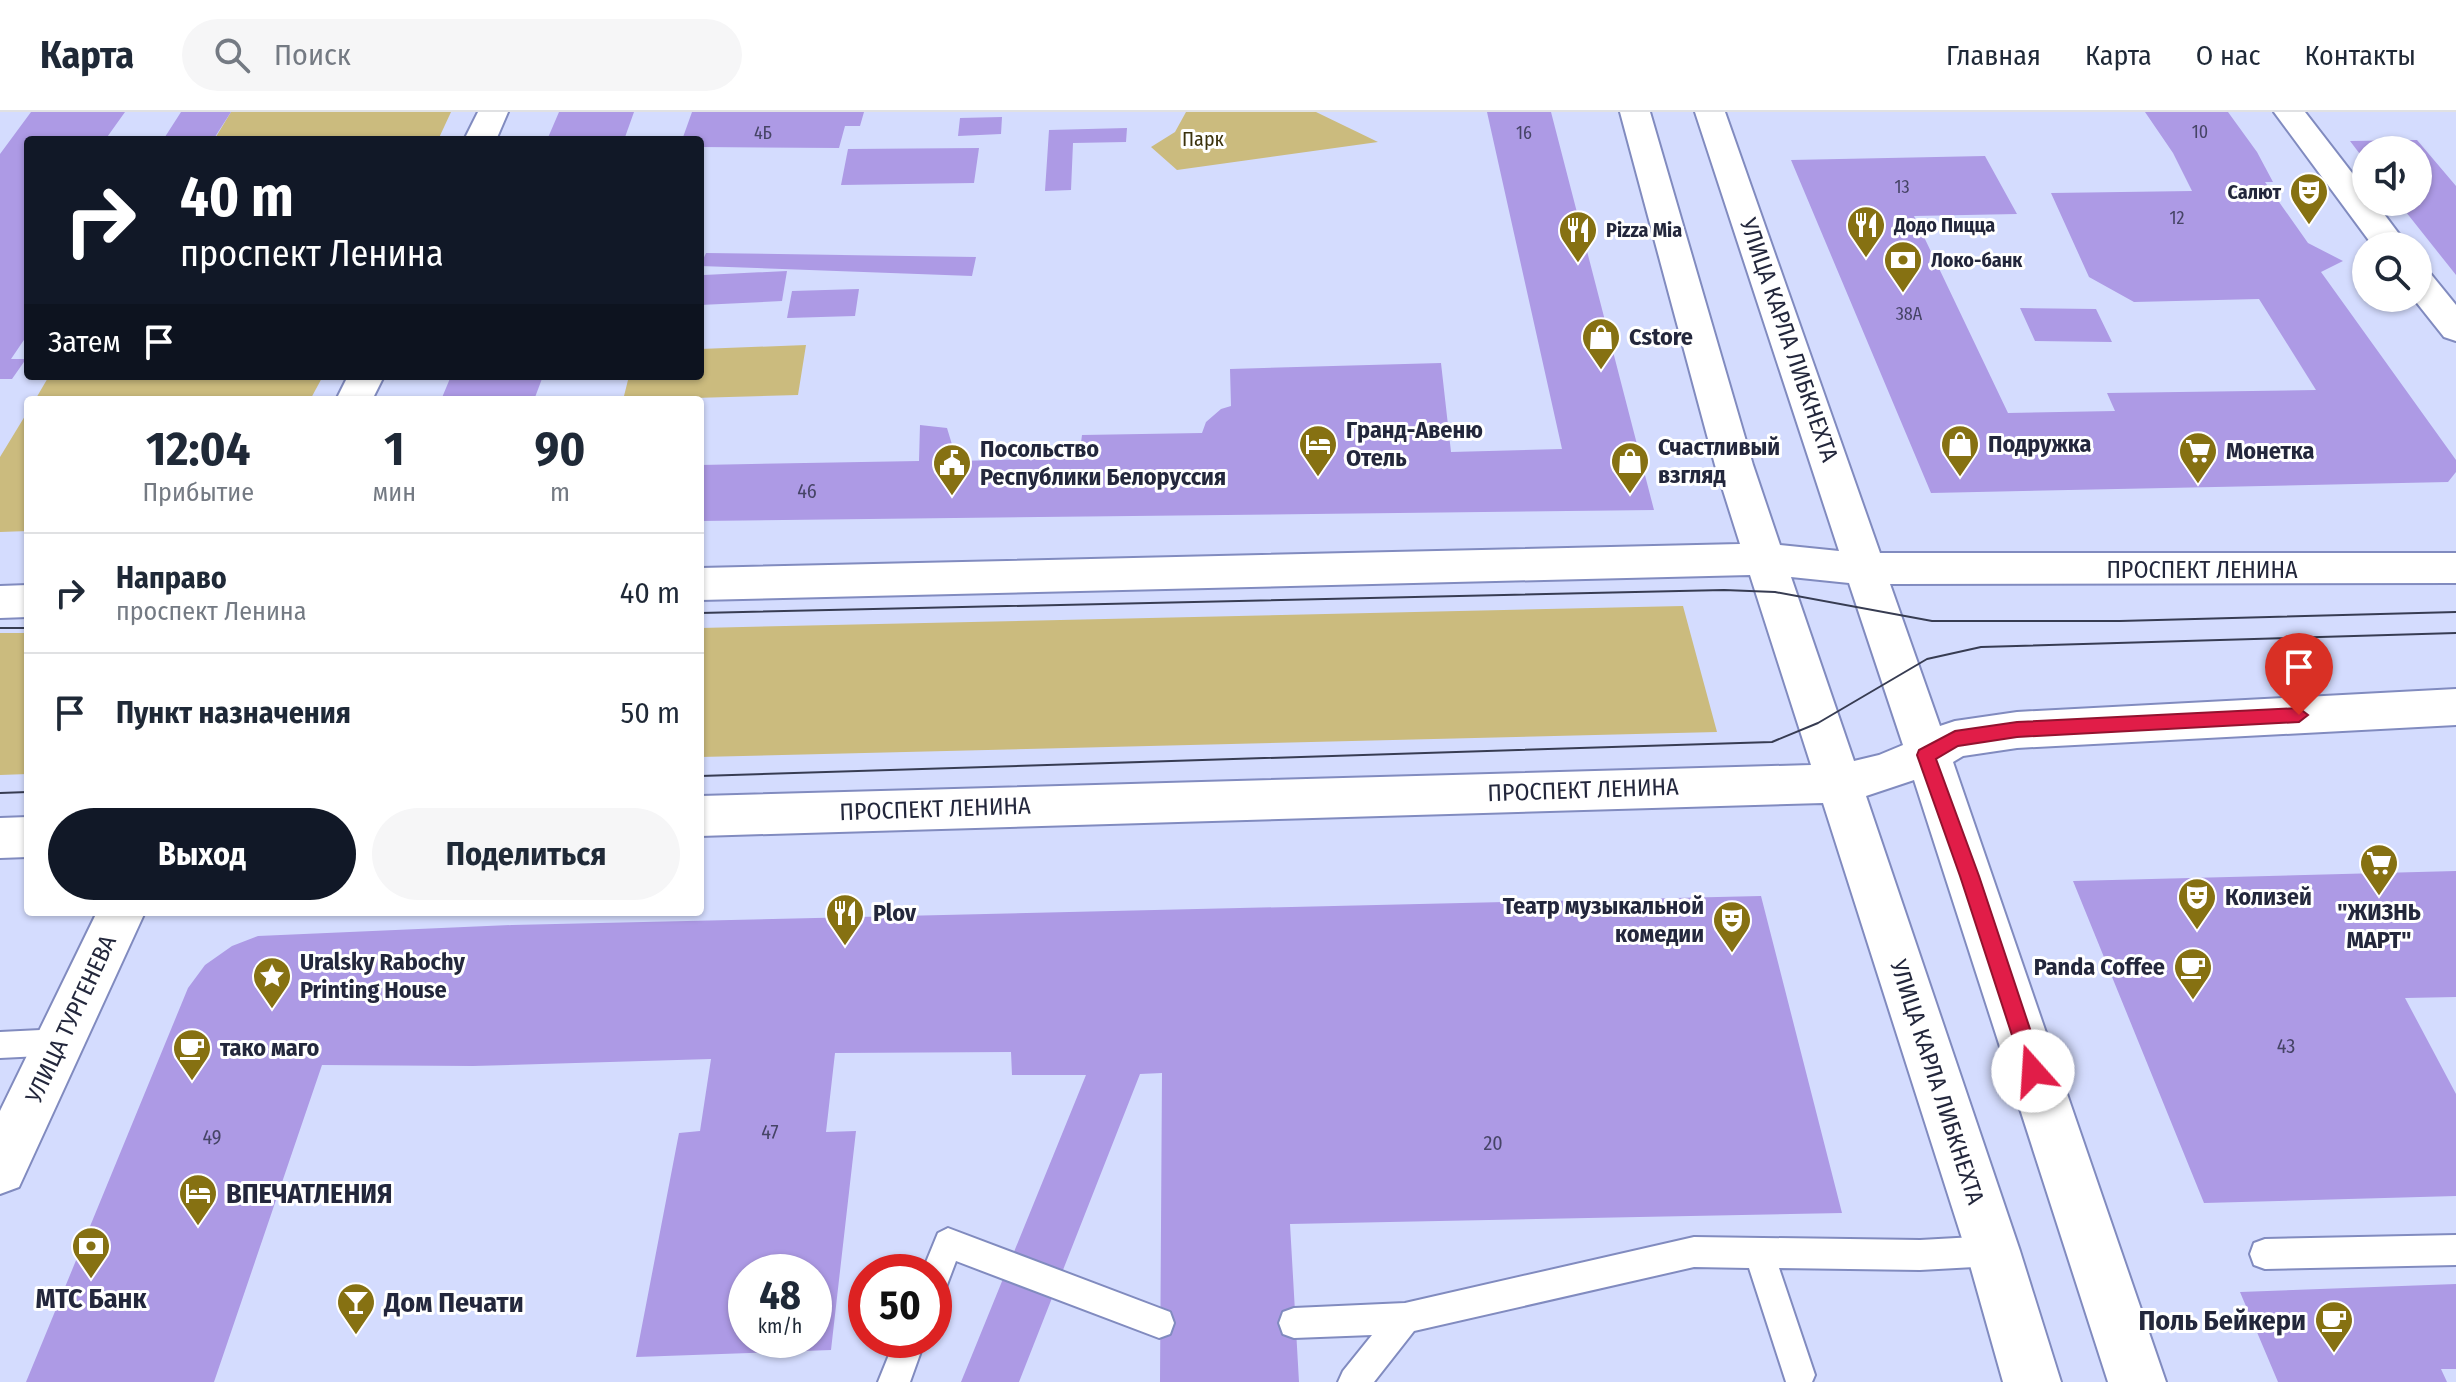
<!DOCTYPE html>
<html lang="ru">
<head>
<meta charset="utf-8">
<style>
	body { margin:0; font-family:"Fira Sans Condensed",sans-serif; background:#f6f6f7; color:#1f2937; height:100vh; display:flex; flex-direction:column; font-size:30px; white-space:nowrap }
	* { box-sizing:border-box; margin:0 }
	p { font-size:26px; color:#747a83 }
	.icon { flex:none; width:44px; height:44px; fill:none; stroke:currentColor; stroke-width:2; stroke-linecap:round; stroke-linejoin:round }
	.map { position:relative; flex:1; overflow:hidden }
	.side { position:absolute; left:24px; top:284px; width:680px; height:520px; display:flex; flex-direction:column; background:#fff; border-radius:8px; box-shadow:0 2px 6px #0004 }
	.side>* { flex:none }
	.top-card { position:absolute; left:24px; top:24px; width:680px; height:244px; border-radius:8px; box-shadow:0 2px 6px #0004; background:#111827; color:#fff; overflow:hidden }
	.controls { position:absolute; left:2352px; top:24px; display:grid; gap:16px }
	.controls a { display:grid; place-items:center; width:80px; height:80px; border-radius:50%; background:#fff; box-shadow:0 2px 6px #0004; font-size:40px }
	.speed { position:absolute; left:728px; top:1142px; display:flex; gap:16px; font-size:40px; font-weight:700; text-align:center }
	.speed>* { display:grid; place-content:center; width:104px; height:104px; border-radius:50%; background:#fff; box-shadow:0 2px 6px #0004; line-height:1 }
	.speed small { font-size:20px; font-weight:400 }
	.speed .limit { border:12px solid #d22; background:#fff; color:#111 }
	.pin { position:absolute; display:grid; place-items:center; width:68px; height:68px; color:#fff; margin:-82px -34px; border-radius:50% 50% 50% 0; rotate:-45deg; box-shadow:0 0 8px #0007 }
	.pin .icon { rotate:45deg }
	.me { position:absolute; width:88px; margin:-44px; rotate:341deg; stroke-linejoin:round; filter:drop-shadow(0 0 6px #0008) }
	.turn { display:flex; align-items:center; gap:28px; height:168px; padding:0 24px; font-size:36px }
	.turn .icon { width:104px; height:104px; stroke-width:2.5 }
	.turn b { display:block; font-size:56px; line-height:68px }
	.then { display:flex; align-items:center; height:76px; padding:0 24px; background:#0003; gap:16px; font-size:30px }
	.eta { display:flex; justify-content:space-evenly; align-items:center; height:136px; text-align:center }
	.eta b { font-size:48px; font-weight:700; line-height:56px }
	.button { display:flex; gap:16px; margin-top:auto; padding:16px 24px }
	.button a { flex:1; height:92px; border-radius:48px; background:#111827; color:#fff; font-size:32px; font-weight:700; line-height:92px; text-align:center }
	.button a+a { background:#f6f6f7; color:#1f2937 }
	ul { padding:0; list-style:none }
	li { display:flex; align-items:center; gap:24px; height:120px; padding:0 24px; border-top:2px solid #e0e1e3 }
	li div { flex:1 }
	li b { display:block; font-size:30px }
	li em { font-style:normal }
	header { display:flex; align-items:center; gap:48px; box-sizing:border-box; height:112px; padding:0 40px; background:#fff; border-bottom:2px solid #e0e1e3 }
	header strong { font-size:38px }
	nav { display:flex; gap:44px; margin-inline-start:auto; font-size:28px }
	.search { width:560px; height:72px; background:#f6f6f7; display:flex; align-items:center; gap:20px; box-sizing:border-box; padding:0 28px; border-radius:44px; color:#747a83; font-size:30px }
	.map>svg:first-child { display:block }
</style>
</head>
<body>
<header>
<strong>Карта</strong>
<div class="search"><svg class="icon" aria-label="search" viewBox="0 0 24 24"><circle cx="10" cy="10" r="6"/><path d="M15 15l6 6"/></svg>Поиск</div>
<nav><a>Главная</a><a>Карта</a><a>О нас</a><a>Контакты</a></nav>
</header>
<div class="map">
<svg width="2456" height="1270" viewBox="0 0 2456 1270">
	<rect width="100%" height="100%" fill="#d4dcfe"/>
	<path fill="#cbbb7e" d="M231 0H451L438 28H214Z
		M1186 0H1316L1378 30 1177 58 1151 35 1175 20Z
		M806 233 798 283 623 288 629 264H700V237Z
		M49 264H323L310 288H35Z
		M28 299V419L0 420V345Z
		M1683 494 1717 620 700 645V516Z
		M0 521H28V662L0 663Z"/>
	<path fill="#ad9ae5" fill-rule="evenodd" d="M31 0H125L105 28H28V222L11 247H26L12 267H0V42Z
		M181 0H231L213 28H163Z
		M559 0H634L624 28H547Z
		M692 0H864L860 14H845L839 36 700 35V28H682Z
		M1487 0H1551L1654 398 700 409V353L919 349 920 313 947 316 957 349 1079 346 1082 323 1202 321 1206 310 1221 297 1231 294 1230 257 1441 251 1451 340 1562 337Z
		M2145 0H2228L2257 40 2273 70H2265L2308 131 2343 149 2321 160 2456 348V360L2448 370 1931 381 1791 48 1985 44 2017 102 1914 104 2008 301 2115 299 2107 281 2316 278 2259 187 2134 190 2089 165 2051 81 2192 79 2173 41Z
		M1002 5 1001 22 958 24 960 6Z
		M1127 16 1126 30 1073 31 1071 78 1045 79 1049 18Z
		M2417 28 2456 74V163L2398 90H2418V38H2366V50L2350 29Z
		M979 36 974 71 841 73 848 37Z
		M706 141 976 145 972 164 700 154Z
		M787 159 782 189 700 193 704 163Z
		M859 177 855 204 787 206 792 179Z
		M2020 196 2096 197 2112 230 2035 229Z
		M451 264H543L534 288H441Z
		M2456 759V885L2405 886 2456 982V1084L2204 1091 2073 769Z
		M1761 784 1842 1101 1290 1112 1299 1270H1160L1162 961 1140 962 1019 1270H961L1086 963H1012L1011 940 835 941 826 1020 856 1019 831 1238 636 1245 679 1021 700 1019 711 947 473 954 322 953 214 1270H26L188 876 205 853 232 834 258 824 512 813ZM746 1160H814V1228H746Z
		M2456 1172V1257H2441L2447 1270H2278L2240 1180Z"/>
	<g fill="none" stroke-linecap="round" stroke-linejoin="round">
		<g stroke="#818bbf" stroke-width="4">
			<path id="lane" d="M61 917 71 921 75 930 71 939 61 943 0 946V920Z
				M948 1116 1170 1200 1174 1211 1170 1222 1159 1226 956 1149 945 1178 934 1182V1160H922L938 1121Z
				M2456 1123V1153L2265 1157 2254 1153 2250 1142 2254 1131 2265 1127Z
				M1993 1124 2004 1128 2008 1139 2004 1150 1993 1154 1920 1158 1779 1156 1815 1263 1812 1270H1786L1749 1156 1694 1155 1414 1219 1374 1270H1338L1343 1259 1372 1223 1294 1226 1283 1222 1279 1211 1283 1200 1294 1196 1405 1191 1694 1125 1920 1128Z
				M895 1228H925L910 1270H878Z"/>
		</g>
		<g stroke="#818bbf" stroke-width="4">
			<path id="street" d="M478 0H508L496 28H464Z
				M2274 0H2305L2366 79V90H2375L2408 134H2373Z
				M2418 158 2430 161 2456 193V229L2444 225 2413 186H2418Z
				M348 264H384L372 288H336Z
				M97 800H145L19 1075 0 1082V999Z"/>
		</g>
		<g stroke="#818bbf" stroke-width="4">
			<path id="secondary" d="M1620 0H1650L1753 353 1780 433 1839 439 1695 0H1725L1880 441H2456V471L1890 472 1940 614 1955 609 2017 600 2456 577V613L2017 636 1963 644 1953 650 2166 1270H2108L1914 668 1866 684 2020 1139 2061 1270H2003L1966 1139 1823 691 700 724V684L1811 653 1750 463 700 488V456L1740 432 1715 353ZM1791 465 1849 471 1903 633 1879 643 1854 649Z
				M28 473V505L0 506V474Z
				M28 705V745L0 746V706Z"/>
		</g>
		<use href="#lane" fill="#fff" fill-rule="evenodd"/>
		<use href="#street" fill="#fff" fill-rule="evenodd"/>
		<use href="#secondary" fill="#fff" fill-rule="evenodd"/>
		<path stroke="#373c52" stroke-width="2" d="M700 501 1724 478 1775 480 1932 509H2120L2456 500
			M0 516H28
			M700 664 1772 630 1818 611 1927 547 1981 535 2456 521
			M0 681 28 680"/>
	</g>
	<path fill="#e11d48" stroke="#92132f" stroke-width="2" d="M2299 596 2308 603 2299 610 2017 625 1958 634 1936 647 1979 764 2044 959 2041 966 2033 969 2026 966 1960 764 1917 643 1919 638 1955 619 2017 610Z"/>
	<defs>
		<g id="theatre-pin" transform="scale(2)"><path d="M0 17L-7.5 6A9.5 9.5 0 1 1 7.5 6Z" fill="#867112" stroke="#fff"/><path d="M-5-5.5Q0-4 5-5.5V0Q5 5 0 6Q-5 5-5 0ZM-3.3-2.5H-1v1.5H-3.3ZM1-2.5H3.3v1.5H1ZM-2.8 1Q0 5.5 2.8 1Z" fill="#fff"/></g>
		<g id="restaurant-pin" transform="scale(2)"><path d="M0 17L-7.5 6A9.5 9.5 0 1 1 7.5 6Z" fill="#867112" stroke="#fff"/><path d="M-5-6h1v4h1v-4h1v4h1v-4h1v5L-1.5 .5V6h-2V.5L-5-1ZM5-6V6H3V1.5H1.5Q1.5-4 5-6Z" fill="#fff"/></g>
		<g id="bank-pin" transform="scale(2)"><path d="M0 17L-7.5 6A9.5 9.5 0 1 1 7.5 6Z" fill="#867112" stroke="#fff"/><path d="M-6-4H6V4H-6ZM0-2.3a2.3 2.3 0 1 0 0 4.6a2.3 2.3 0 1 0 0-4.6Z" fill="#fff"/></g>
		<g id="shop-pin" transform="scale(2)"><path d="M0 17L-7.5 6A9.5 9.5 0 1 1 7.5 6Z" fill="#867112" stroke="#fff"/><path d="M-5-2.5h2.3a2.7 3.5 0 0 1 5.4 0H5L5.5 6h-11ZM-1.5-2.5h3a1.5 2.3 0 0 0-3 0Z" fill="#fff"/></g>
		<g id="hotel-pin" transform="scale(2)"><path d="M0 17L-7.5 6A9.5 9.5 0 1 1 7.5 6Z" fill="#867112" stroke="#fff"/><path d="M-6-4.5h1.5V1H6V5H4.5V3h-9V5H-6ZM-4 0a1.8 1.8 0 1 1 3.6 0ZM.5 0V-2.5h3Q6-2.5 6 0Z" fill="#fff"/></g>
		<g id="supermarket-pin" transform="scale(2)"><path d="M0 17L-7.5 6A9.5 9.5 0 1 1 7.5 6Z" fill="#867112" stroke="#fff"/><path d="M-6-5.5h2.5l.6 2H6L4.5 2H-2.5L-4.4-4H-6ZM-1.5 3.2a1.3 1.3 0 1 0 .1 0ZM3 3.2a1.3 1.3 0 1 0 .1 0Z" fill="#fff"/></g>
		<g id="civic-pin" transform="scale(2)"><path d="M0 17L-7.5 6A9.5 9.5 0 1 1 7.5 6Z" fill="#867112" stroke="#fff"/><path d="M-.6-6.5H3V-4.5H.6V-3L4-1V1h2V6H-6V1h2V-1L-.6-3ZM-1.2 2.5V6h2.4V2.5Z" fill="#fff"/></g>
		<g id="cafe-pin" transform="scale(2)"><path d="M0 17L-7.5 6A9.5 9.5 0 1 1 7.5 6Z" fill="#867112" stroke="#fff"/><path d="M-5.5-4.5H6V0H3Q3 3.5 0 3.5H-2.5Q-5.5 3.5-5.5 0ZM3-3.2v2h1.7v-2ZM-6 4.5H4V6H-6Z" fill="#fff"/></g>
		<g id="sight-pin" transform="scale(2)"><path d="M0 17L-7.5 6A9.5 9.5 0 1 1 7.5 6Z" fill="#867112" stroke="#fff"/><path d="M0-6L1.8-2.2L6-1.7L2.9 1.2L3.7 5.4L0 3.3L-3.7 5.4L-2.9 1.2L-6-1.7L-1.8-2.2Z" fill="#fff"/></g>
		<g id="bar-pin" transform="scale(2)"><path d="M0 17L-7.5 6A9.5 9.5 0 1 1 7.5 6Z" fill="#867112" stroke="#fff"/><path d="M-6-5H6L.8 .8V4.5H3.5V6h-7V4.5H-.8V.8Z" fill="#fff"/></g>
	</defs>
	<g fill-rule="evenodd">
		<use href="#theatre-pin" x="2309" y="80"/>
		<use href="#restaurant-pin" x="1866" y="113"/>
		<use href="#restaurant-pin" x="1578" y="118"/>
		<use href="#bank-pin" x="1903" y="148"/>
		<use href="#shop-pin" x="1601" y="225"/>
		<use href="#hotel-pin" x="1318" y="332"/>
		<use href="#shop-pin" x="1960" y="332"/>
		<use href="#supermarket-pin" x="2198" y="339"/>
		<use href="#shop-pin" x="1630" y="349"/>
		<use href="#civic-pin" x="952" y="351"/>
		<use href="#supermarket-pin" x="2379" y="751"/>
		<use href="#theatre-pin" x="2197" y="785"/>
		<use href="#restaurant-pin" x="845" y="801"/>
		<use href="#theatre-pin" x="1732" y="808"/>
		<use href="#cafe-pin" x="2193" y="855"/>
		<use href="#sight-pin" x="272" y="864"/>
		<use href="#cafe-pin" x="192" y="936"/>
		<use href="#hotel-pin" x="198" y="1081"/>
		<use href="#bank-pin" x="91" y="1134"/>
		<use href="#bar-pin" x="356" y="1190"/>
		<use href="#cafe-pin" x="2334" y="1208"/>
	</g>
	<g text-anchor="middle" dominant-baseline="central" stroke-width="6" stroke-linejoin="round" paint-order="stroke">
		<g font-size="18" fill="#464466">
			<text x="2200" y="20">10</text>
			<text x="763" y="21">4Б</text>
			<text x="1524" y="21">16</text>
			<text x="1902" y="75">13</text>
			<text x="2177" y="106">12</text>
			<text x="1909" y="202">38А</text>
		</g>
		<g font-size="20" fill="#3b320c" stroke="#fff">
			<text x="1203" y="27">Парк</text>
		</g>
		<g font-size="20" font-weight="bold" fill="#23273c" stroke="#fff" text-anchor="start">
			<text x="2281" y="80" text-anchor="end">Салют</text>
			<text x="1894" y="113">Додо Пицца</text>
			<text x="1606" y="118">Pizza Mia</text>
			<text x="1931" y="148">Локо-банк</text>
		</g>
		<g font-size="20" fill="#464466">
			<text x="807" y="379">46</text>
			<text x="2286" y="934">43</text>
			<text x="770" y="1020">47</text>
			<text x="212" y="1025">49</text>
			<text x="1493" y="1031">20</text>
		</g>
		<g font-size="24" font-weight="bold" fill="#23273c" stroke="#fff" text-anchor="start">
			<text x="1629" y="225">Cstore</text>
			<text x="1346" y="318">Гранд-Авеню<tspan x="1346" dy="28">Отель</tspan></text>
			<text x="1988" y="332">Подружка</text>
			<text x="1658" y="335">Счастливый<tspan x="1658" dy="28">взгляд</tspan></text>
			<text x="980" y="337">Посольство<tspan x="980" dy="28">Республики Белоруссия</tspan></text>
			<text x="2226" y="339">Монетка</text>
			<text x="2225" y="785">Колизей</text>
			<text x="1704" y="794" text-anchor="end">Театр музыкальной<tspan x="1704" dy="28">комедии</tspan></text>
			<text x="2379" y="800" text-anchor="middle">"ЖИЗНЬ<tspan x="2379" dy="28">МАРТ"</tspan></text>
			<text x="873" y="801">Plov</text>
			<text x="300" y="850">Uralsky Rabochy<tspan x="300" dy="28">Printing House</tspan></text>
			<text x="2165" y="855" text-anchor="end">Panda Coffee</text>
			<text x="220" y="936">тако маго</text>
		</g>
		<g font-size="24" fill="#23273c" stroke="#fff">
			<text transform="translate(1789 228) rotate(71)">УЛИЦА КАРЛА ЛИБКНЕХТА</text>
			<text x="2202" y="458">ПРОСПЕКТ ЛЕНИНА</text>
			<text transform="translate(1583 678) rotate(-2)">ПРОСПЕКТ ЛЕНИНА</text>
			<text transform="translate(935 697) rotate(-2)">ПРОСПЕКТ ЛЕНИНА</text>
			<text transform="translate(71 907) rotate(-65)">УЛИЦА ТУРГЕНЕВА</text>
			<text transform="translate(1937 970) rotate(72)">УЛИЦА КАРЛА ЛИБКНЕХТА</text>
		</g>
		<g font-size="28" font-weight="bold" fill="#23273c" stroke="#fff" text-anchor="start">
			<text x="226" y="1081">ВПЕЧАТЛЕНИЯ</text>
			<text x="91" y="1186" text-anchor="middle">МТС Банк</text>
			<text x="384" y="1190">Дом Печати</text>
			<text x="2306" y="1208" text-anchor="end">Поль Бейкери</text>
		</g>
	</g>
</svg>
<div class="controls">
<a><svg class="icon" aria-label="sound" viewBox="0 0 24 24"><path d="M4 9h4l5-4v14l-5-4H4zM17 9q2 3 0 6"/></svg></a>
<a><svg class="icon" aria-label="search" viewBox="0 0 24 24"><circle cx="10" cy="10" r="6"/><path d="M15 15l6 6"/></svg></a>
</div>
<div class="speed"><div>48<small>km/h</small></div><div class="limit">50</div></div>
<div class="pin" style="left:2299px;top:603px;background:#d93025"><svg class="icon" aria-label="arrive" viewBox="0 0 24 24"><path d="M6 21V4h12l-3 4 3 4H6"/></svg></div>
<svg class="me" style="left:2033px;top:959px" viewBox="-20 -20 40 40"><circle r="19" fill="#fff"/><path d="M0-13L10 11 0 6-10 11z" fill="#e11d48"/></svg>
<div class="top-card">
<div class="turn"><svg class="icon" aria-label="right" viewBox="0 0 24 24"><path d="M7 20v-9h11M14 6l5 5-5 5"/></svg><div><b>40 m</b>проспект Ленина</div></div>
<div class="then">Затем<svg class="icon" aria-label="arrive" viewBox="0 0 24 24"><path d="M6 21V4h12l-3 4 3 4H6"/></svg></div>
</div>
<section class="side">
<div class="eta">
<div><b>12:04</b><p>Прибытие</p></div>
<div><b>1</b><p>мин</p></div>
<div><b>90</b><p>m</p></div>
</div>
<ul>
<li><svg class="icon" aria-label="right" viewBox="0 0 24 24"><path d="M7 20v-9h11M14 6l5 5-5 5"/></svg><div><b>Направо</b><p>проспект Ленина</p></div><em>40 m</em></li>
<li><svg class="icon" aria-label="arrive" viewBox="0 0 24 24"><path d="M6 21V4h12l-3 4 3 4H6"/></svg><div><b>Пункт назначения</b></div><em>50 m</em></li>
</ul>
<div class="button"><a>Выход</a><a>Поделиться</a></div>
</section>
</div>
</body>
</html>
